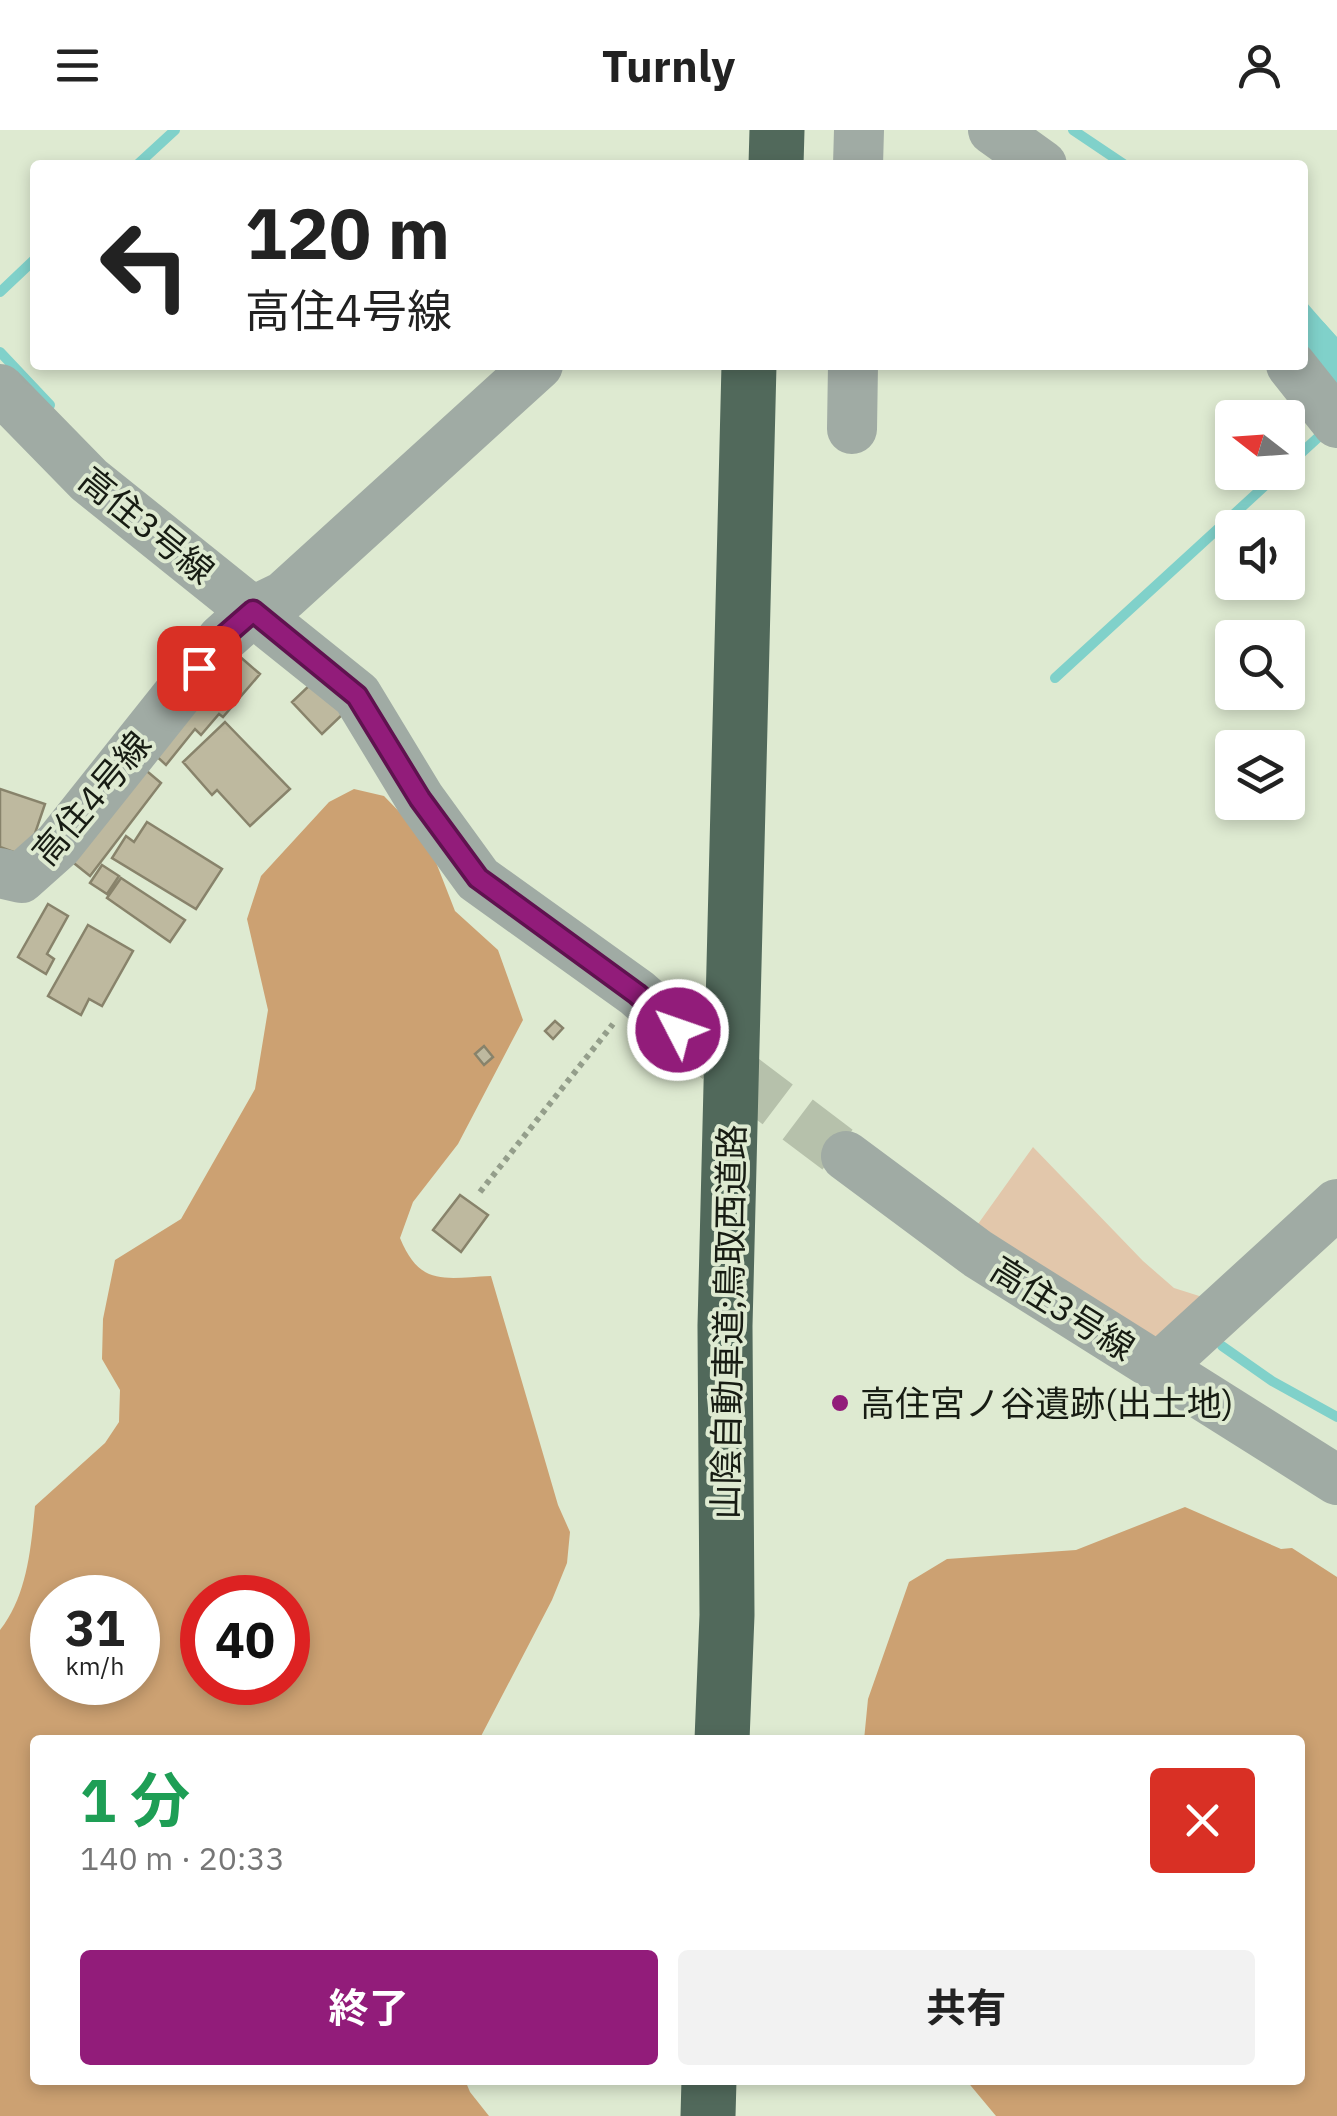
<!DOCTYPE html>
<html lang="ja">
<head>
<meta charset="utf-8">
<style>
	body { margin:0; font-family:"IBM Plex Sans","Noto Sans JP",sans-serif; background:#f2f2f2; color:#222; height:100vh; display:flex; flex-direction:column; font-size:38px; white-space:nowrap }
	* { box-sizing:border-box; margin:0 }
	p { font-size:32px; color:#767676 }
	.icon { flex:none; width:55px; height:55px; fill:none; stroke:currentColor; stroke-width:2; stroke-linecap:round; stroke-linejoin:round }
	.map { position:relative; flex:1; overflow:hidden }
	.sheet { position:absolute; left:30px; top:1605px; width:1275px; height:350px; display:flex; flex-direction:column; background:#fff; border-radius:10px; box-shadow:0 5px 15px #0003 }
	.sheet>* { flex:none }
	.guide { position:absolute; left:30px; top:30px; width:1278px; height:210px; border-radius:10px; box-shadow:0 5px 15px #0003; background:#fff; color:#222; overflow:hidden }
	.needle { width:65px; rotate:287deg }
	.buttons { position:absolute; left:1215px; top:270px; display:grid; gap:20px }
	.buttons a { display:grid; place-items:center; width:90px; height:90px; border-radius:10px; background:#fff; box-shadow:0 5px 15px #0003; font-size:50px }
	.speed { position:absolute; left:30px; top:1445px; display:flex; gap:20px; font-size:50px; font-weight:700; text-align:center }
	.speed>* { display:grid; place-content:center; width:130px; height:130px; border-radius:50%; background:#fff; box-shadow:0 5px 15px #0003; line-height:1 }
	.speed small { font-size:25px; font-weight:400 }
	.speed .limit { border:15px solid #d22; background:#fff; color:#111 }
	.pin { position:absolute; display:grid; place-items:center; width:85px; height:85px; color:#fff; margin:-42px; border-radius:20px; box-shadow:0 5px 15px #0006 }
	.me { position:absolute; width:110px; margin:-55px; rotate:311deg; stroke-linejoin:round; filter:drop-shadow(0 0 8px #0008) }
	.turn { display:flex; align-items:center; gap:35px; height:210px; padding:0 50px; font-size:45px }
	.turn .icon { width:130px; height:130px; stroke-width:2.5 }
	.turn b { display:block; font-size:70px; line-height:85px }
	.round { display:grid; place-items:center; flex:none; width:105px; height:105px; border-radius:10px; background:#f2f2f2 }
	.overview { display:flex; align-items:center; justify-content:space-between; height:170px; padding:0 50px }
	h1 { font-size:60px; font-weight:700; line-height:75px; color:#1e9e55 }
	.cta { display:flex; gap:20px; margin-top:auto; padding:20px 50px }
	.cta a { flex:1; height:115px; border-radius:10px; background:#921c7a; color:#fff; font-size:40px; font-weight:700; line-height:115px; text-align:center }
	.cta a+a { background:#f2f2f2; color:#222 }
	header { display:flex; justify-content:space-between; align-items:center; height:130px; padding:0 50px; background:#fff; font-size:45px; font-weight:700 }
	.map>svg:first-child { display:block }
</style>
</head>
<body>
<header><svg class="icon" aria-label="menu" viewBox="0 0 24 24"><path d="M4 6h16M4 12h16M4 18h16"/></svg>Turnly<svg class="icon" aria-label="person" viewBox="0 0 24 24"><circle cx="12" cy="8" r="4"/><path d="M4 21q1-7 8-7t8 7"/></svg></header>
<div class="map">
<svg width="1337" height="1986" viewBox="0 0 1337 1986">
	<rect width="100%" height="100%" fill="#deead1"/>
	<path fill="#e2c7ab" d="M1033 1017 1143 1131 1174 1158 1215 1171 1154 1213 973 1101Z"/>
	<path fill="#cca172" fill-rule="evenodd" d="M354 659 384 666 413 696 430 717 455 781 498 820 523 890 458 1014 413 1072 400 1108C420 1157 445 1148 491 1146L558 1375 570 1402 567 1433 552 1470 479 1610H35V1950H465L470 1962 489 1986H0V1500C27 1466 31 1418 35 1376L105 1313 119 1292 120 1260 102 1229 103 1189 115 1130 181 1089 255 959 268 880 247 789 261 746 329 672ZM52 1468H138V1552H52ZM202 1468H288V1552H202Z
		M1185 1377 1281 1419 1292 1418 1337 1447V1986H996L966 1950H1300V1610H864L868 1569 909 1452 947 1429 1076 1420Z"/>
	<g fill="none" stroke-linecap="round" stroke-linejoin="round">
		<path stroke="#80d1ca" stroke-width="10" d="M1073 0 1125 35
			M137 35 175 0
			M0 162 35 129
			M1302 175 1337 215
			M0 222 50 275
			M1288 335 1324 302
			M1055 548 1280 342
			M1222 1216 1272 1251 1337 1287"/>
		<path stroke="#80d1ca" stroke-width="60" d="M1302 213 1337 252"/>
	</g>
	<path fill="#beb99f" stroke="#88836b" stroke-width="2.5" d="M238 525 260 544 223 587 219 584 201 605 195 599 166 635 152 622Z
		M313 552 343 584 322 604 292 572Z
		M225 592 290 659 250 696 217 660 212 665 183 632Z
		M142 637 161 653 90 746 70 730Z
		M0 659 45 674 27 727 0 717Z
		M147 692 222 739 196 779 112 728 126 706 134 712Z
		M102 735 119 746 107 764 90 753Z
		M121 748 185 790 170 812 107 768Z
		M48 774 68 786 47 824 54 829 46 844 18 827Z
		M88 795 133 821 102 876 89 869 81 885 48 866Z
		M555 891 563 898 553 909 545 901Z
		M484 916 493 927 484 935 475 924Z
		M460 1065 488 1085 461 1122 433 1100Z"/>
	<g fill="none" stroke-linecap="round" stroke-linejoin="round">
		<path stroke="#b6c1ab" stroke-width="50" stroke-dasharray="50 25" stroke-linecap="butt" d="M678 899 846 1026"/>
		<path stroke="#949e8b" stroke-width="6" stroke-dasharray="5 5" stroke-linecap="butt" d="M480 1062 613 894"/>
		<path stroke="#a0aba4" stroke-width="50" d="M993 0 1042 35
			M858 35 859 0
			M1291 235 1337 293
			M0 259 89 350 357 565 420 669 478 749 637 863 678 899
			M852 299 853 235
			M0 743 21 748 58 715 222 509 253 481 284 466 538 235
			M846 1026 978 1124 1337 1350
			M1158 1238 1337 1074"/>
		<path stroke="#51695b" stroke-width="55" d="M776 35 777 0
			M722 1610 727 1485 725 1196 749 235
			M708 1986 709 1950"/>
	</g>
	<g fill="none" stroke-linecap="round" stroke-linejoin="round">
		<g stroke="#5f124f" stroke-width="25">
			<path id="route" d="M199 538 222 508 253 481 357 566 420 669 478 748 637 864 678 900"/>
		</g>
		<use href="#route" stroke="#921c7a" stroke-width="18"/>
	</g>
	<circle fill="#921c7a" stroke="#deead1" stroke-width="4" cx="840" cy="1273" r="10"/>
	<g text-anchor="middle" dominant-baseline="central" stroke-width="8" stroke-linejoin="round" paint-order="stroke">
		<g font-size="35" fill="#171c13" stroke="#deead1">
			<text transform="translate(147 395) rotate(39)">高住3号線</text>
			<text transform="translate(91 668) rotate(-50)">高住4号線</text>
			<text transform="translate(1063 1178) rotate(32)">高住3号線</text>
			<text transform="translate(728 1192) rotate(-89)">山陰自動車道;鳥取西道路</text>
		</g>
		<g font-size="35" fill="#171c13" stroke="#deead1" text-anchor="start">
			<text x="860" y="1273">高住宮ノ谷遺跡(出土地)</text>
		</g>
	</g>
</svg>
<div class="buttons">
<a><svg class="needle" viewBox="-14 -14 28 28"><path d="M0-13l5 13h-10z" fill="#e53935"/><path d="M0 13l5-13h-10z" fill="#767676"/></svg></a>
<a><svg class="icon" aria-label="sound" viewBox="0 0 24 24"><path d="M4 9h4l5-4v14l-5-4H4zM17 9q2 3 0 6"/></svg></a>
<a><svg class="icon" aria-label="search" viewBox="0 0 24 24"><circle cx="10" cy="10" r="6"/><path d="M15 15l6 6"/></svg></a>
<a><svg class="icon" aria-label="layers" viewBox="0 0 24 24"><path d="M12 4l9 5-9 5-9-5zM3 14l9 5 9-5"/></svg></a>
</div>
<div class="speed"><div>31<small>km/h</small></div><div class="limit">40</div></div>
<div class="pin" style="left:199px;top:538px;background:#d93025"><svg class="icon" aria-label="arrive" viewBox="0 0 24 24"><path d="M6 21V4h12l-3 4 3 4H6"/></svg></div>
<svg class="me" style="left:678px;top:900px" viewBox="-20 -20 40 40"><circle r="17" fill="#921c7a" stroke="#fff" stroke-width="3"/><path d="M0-11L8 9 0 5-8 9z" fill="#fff"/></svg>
<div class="guide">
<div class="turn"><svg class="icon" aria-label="left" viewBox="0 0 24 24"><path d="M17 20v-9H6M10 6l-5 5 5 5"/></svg><div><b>120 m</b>高住4号線</div></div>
</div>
<section class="sheet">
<div class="overview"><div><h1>1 分</h1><p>140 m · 20:33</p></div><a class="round" style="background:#d93025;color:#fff"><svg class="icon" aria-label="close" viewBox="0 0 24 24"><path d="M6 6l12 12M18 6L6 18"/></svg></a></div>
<div class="cta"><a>終了</a><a>共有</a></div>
</section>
</div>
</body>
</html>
